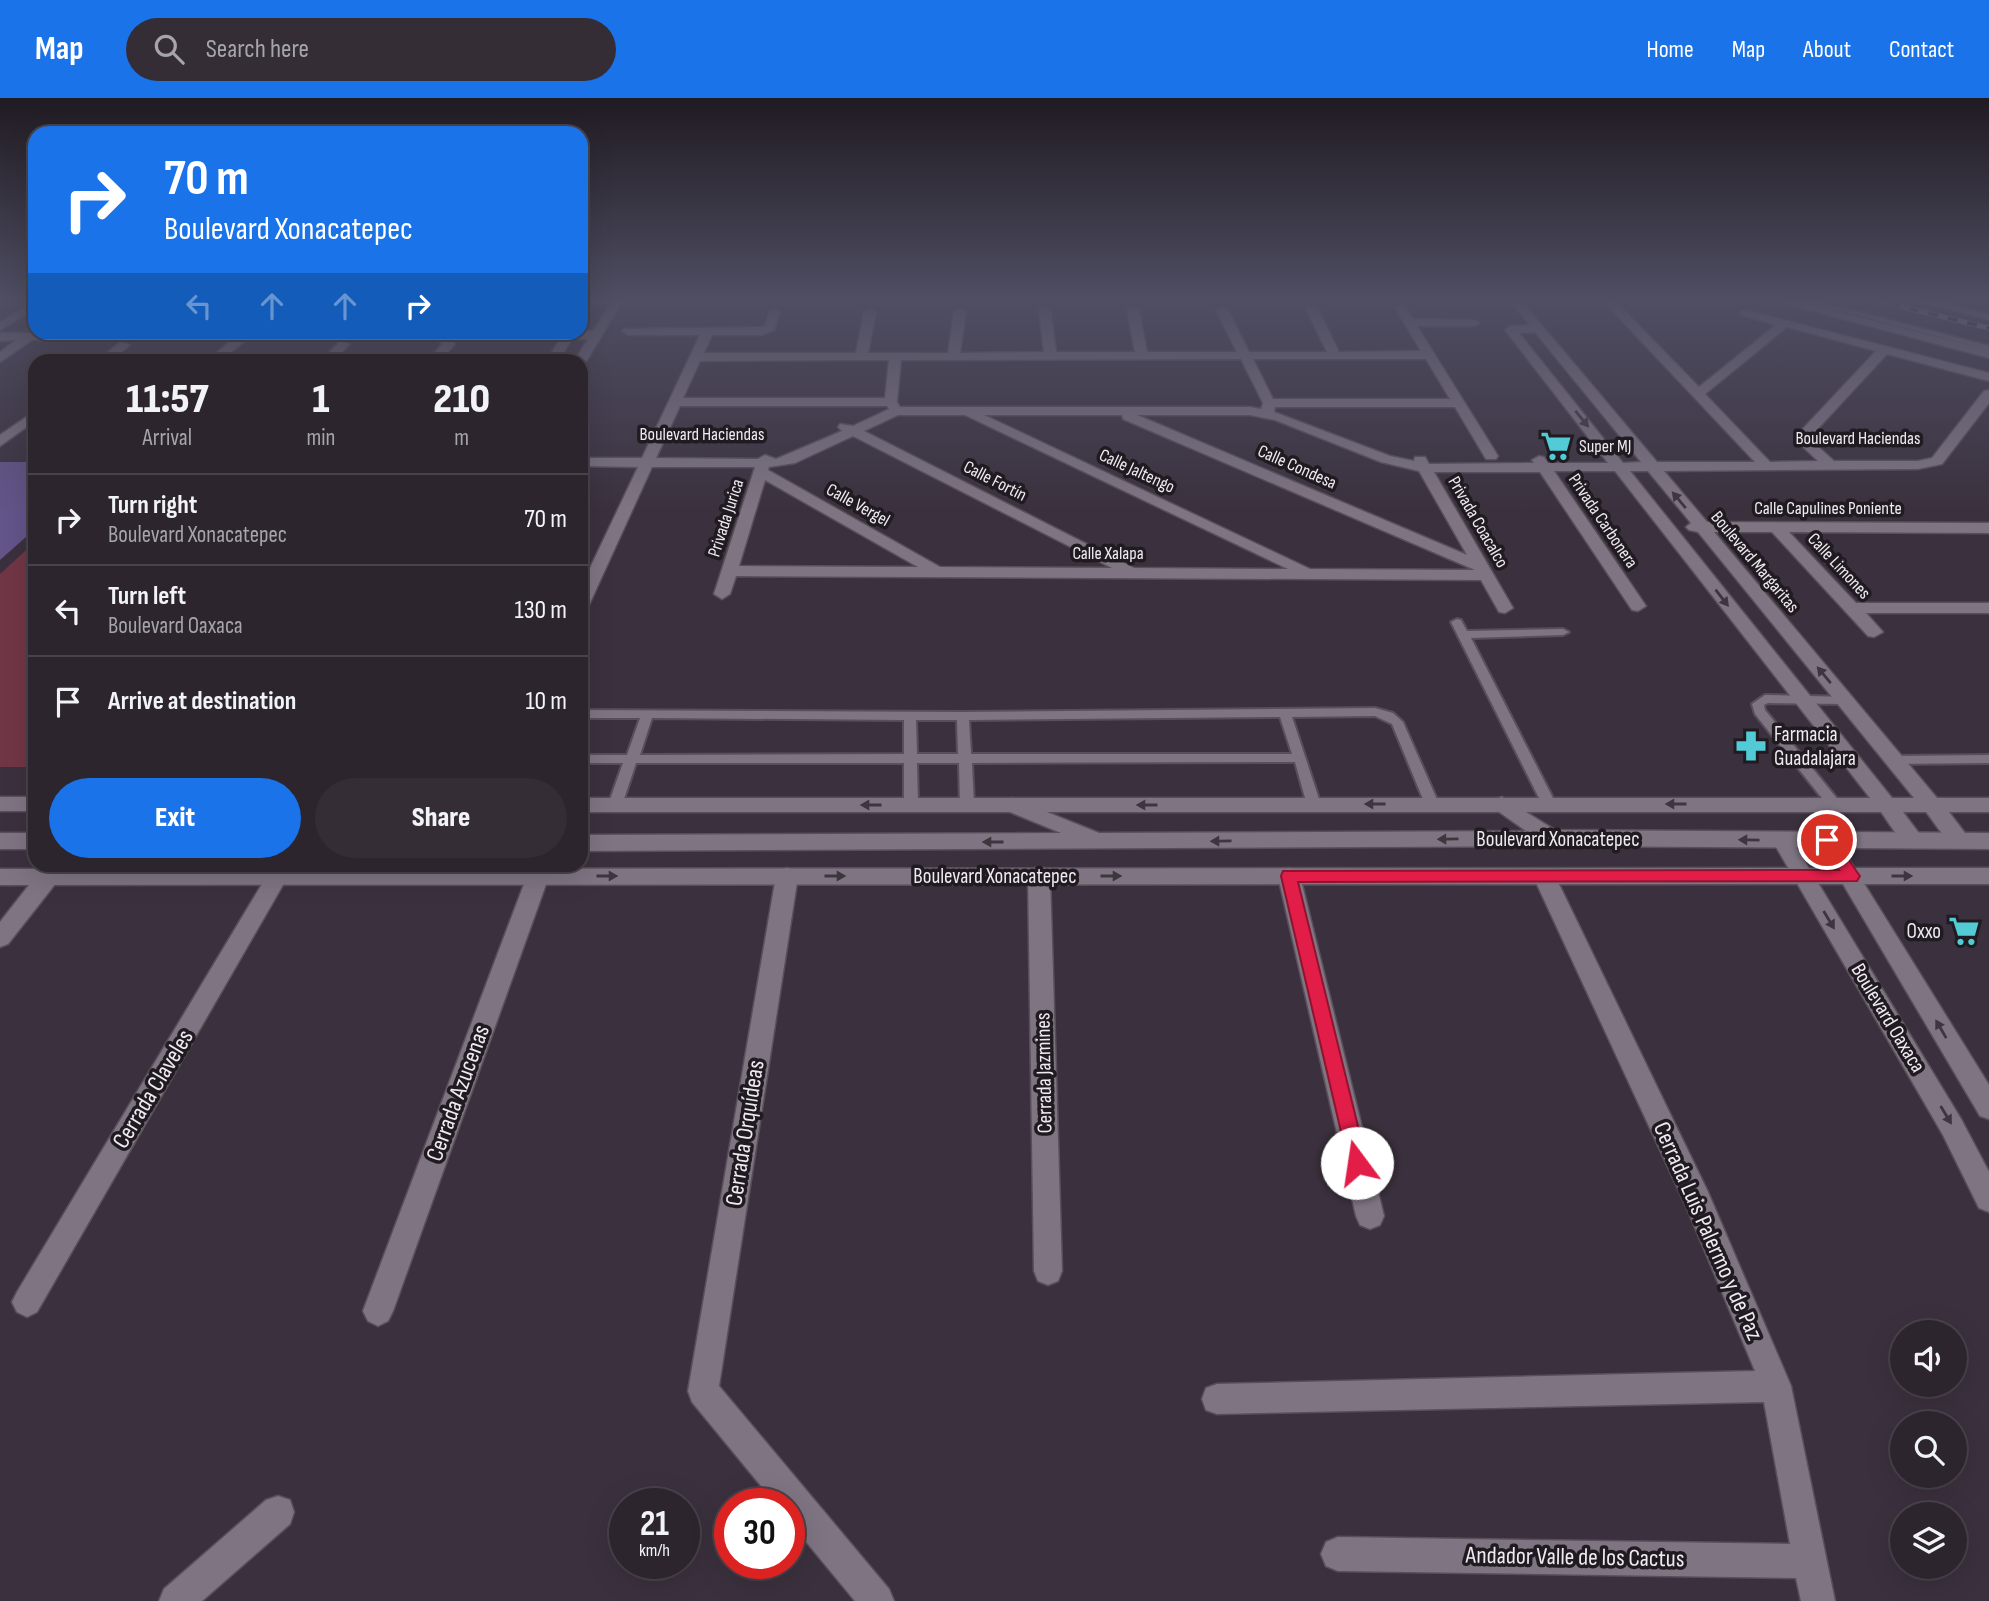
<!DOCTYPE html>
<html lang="en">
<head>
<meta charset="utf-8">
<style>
	body { margin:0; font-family:"Sofia Sans Condensed",sans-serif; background:#342d36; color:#f1f3f6; height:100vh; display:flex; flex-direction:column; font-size:26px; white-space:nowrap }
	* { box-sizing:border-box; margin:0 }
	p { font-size:23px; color:#a6a5aa }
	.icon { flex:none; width:38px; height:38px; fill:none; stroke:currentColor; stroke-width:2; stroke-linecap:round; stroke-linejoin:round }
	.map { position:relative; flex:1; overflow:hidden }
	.sheet { position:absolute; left:28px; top:256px; width:560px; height:518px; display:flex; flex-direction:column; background:#2c252e; border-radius:21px; box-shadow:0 7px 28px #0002,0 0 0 2px #48424a }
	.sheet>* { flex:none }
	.top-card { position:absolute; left:28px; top:28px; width:560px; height:214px; border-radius:21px; box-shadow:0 7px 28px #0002,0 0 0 2px #48424a; background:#1a73e8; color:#fff; overflow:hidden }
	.controls { position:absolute; left:1890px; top:1222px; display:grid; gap:14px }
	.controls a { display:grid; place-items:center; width:77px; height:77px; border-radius:50%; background:#2c252e; box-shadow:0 7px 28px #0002,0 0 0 2px #48424a; font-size:35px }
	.speed { position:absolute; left:609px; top:1390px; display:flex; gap:14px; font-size:35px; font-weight:700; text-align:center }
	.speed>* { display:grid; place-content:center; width:91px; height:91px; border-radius:50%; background:#2c252e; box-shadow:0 7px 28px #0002,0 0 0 2px #48424a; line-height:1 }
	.speed small { font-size:18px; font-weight:400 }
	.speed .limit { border:10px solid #d22; background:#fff; color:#111 }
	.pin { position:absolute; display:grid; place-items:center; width:60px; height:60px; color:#fff; margin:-30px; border:4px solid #fff; border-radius:50%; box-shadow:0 2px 7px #0007 }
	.me { position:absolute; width:77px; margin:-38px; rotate:346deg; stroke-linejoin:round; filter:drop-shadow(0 0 5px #0008) }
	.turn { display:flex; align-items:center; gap:24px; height:147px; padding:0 21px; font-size:32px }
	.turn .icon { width:91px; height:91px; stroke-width:2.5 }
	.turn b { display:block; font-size:49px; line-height:60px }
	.lanes { display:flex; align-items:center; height:66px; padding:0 21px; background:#0003; justify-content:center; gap:35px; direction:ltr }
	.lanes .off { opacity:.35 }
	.eta { display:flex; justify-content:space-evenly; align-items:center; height:119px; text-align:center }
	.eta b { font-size:42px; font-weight:800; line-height:49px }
	.cta { display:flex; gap:14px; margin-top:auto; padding:14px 21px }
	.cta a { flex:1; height:80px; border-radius:42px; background:#1a73e8; color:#fff; font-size:28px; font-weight:800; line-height:80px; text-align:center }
	.cta a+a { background:#342d36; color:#f1f3f6 }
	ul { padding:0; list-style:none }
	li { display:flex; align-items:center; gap:21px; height:91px; padding:0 21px; border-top:2px solid #48424a }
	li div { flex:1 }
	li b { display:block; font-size:26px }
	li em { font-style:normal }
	header { display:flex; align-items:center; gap:42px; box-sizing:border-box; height:98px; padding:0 35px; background:#1a73e8; color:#fff }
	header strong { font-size:33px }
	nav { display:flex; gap:38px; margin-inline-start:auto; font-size:24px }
	.search { width:490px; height:63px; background:#342d36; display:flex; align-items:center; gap:18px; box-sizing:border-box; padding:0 24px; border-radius:38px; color:#a6a5aa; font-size:26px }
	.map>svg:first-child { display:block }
</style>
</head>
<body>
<header>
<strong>Map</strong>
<div class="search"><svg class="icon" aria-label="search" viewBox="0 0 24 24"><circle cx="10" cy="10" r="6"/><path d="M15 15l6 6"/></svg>Search here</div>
<nav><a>Home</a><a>Map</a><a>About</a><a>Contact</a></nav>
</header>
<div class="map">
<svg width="1989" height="1503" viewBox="0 0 1989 1503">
	<rect width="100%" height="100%" fill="#3b313e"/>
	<path fill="#713645" d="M35 444V669H0V476Z"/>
	<path fill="#635489" d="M0 364H35V431L0 462Z"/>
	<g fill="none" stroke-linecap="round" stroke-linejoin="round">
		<g stroke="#584f5a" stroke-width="4">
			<path id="lane" d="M1796 201H1809L1989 248V252Z
				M1457 521 1461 522 1467 533 1563 531 1569 534 1563 537 1471 540 1556 706 1554 709 1549 711 1542 706 1451 524Z
				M1765 597 1849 599 1851 602 1849 605 1845 606 1768 605 1764 607 1765 612 1839 703 1841 706 1839 709H1829L1755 616 1752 606Z
				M1375 610 1393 615 1403 624 1439 706 1437 709 1432 711 1425 706 1392 626 1375 618 1292 619 1321 707 1314 712 1307 707 1295 664 972 665 974 707 967 712 960 707 959 665H917L918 707 911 712 904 707V665H636L622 707 615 712 608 707 623 665H581V657H627L640 620H581V612L963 614ZM1280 619 1292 656H971L969 622ZM652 620 904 622V656L640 657ZM916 622H957L958 656H917Z
				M1989 657V665L1894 666 1888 662 1894 658Z"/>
		</g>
		<g stroke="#584f5a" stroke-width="3">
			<path id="street" d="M581 201H632L622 204 587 262 581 266V262H575L588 241H572L559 262H547L560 241H450L455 246 441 262H429L442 246 436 241 246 242 222 262H209L231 242H32L0 264V254L16 242 0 243V235L593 233 611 205H581Z
				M1768 201H1788L1989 252V260Z
				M35 203V211L0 232V224Z
				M1607 203H1615L1699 289 1776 227 1741 217V213L1745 212 1989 275V283L1887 256 1812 337 1814 345 1834 363H1918L1932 360 1984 293 1989 292V305L1942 366 1918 371 1664 373 1707 424 1989 425V435L1789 434 1856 505H1989V515H1866L1883 534 1874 539 1868 538 1772 434H1714L1937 700H1989V714H1949L1971 743 1968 748C1950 754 1937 727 1926 714H1903L1924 742 1921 747C1903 753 1891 727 1881 714H581V700H1870L1615 373H1554L1646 508 1638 513 1632 512 1540 374H1434L1513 510 1505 515 1499 514 1481 482 736 478 730 496 722 501 714 496 755 369H652L589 507 581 512V489L638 369 581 368V360H642L700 237H628L622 233 624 231 761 229 765 228 770 212 774 211 780 214 774 232 762 237H712L704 255H856L864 214 870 211 876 214 868 255H948L954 214 960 211 966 214 960 255 1044 254 1039 213 1045 210 1051 213 1056 254H1135L1127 212 1133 209 1139 212 1147 254H1237L1216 212 1222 209 1228 212 1249 254H1327L1306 211 1312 208 1318 211 1339 254 1421 253 1395 210 1401 207 1405 208 1413 221 1474 222 1480 225 1474 228H1417L1498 358 1496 361H1486L1455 309H1275L1274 314 1390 358 1414 363 1415 359H1425L1429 366 1534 365 1532 362 1539 358 1544 359 1548 365H1608L1505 232 1511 228 1530 227 1514 208 1520 205 1524 206 1657 364H1755L1607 207ZM1787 229 1876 253 1798 336 1803 349 1818 363 1770 364 1705 296ZM1535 234 1641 364 1623 365 1519 235ZM1241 261 1263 305 1261 311 1250 309H900L897 304 901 262ZM1253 261H1426L1450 301H1273ZM859 262H889L885 300H683L700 263ZM680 308H887L889 311 853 328 840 326 838 329 842 333 776 361 765 357 758 361 656 360ZM898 317H965L1288 471 1134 470 864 333ZM984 317H1122L1123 321 1475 472 1310 471ZM1137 317H1250L1275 322 1381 364 1419 373 1467 457ZM853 338 1112 470 940 469 768 372 769 369 795 365ZM1630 373H1648L1691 425 1686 429 1689 432 1698 434 1914 700H1892ZM765 382 918 469 739 468Z
				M340 243 350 246 334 262H322Z
				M120 244 130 247 112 262H99Z
				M35 313V323L0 348V337Z
				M0 699H35V713H0Z
				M1782 734 1789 737 1961 1021 1989 1074V1114L1979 1110 1943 1037 1772 742 1775 737Z
				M1827 734 1834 737 1989 987V1021L1980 1018 1817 742 1820 737Z
				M274 766H295L37 1214 27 1219 17 1214 12 1204 17 1194Z
				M1039 769 1047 771 1050 777 1062 1173 1058 1183 1048 1187 1038 1183 1034 1173 1028 777 1031 771Z
				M538 770 546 772 549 778 393 1213 388 1223 378 1228 368 1223 363 1213 527 778 530 772Z
				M787 770 795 772 798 778 719 1288 889 1491 894 1503H855L789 1423V1405H775L692 1304 688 1293 776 778 779 772Z
				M1289 770 1297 772 1300 778 1384 1118 1380 1127 1370 1131 1360 1127 1356 1118 1278 778 1281 772Z
				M48 771 56 773 59 779 56 785 8 846 0 849V824L40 773Z
				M1545 772 1553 774 1556 780 1708 1094 1791 1288 1835 1503H1801L1796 1480 1338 1473 1326 1468 1321 1456 1326 1444 1338 1439 1790 1446 1764 1304 1217 1316 1206 1312 1202 1301 1206 1290 1217 1286 1755 1273 1686 1108 1534 780 1537 774Z
				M278 1398 290 1402 294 1414 290 1426 202 1503H159L164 1491 266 1402Z"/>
		</g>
		<g stroke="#584f5a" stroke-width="3">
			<path id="secondary" d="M1910 201H1930L1989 216V222Z
				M1502 699 1555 732 1989 735V751L1551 748 581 753V737L1061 735 1005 712 1002 707 1005 702 1012 700 1099 735 1526 733 1495 711 1492 706 1495 701Z
				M0 735H35V751H0Z
				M1989 770V786L0 787V771Z"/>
		</g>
		<use href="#lane" fill="#7f7482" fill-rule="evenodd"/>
		<use href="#street" fill="#7f7482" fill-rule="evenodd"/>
		<use href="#secondary" fill="#7f7482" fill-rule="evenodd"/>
		<g stroke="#908893" stroke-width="5">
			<path id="rail" d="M1870 201 1989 230"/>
		</g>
		<use href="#rail" stroke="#201b21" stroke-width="3.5" stroke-dasharray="10" stroke-linecap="butt"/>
	</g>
	<defs><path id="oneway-solid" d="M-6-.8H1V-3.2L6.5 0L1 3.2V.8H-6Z" transform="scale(1.75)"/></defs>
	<g fill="#3c363e">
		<use href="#oneway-solid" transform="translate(1582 321) rotate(51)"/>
		<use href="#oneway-solid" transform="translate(1679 402) rotate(-130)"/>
		<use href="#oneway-solid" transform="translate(1722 500) rotate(52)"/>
		<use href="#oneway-solid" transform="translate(1824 577) rotate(-130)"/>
		<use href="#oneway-solid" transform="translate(1375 706) rotate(180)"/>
		<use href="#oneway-solid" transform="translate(1676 706) rotate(180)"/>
		<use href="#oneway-solid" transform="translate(871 707) rotate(180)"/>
		<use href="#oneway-solid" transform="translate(1147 707) rotate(180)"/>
		<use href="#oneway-solid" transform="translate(1448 741) rotate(179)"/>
		<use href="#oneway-solid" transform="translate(1749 742) rotate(-179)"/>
		<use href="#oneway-solid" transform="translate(1221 743) rotate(179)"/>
		<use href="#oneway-solid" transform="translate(993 744) rotate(180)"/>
		<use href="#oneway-solid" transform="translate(607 778)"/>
		<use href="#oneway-solid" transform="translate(835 778)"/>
		<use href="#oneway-solid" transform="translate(1111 778)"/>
		<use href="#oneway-solid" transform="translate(1902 778)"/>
		<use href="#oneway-solid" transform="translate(1829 822) rotate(59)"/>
		<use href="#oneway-solid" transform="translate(1941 931) rotate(-120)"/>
		<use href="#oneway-solid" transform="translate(1946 1017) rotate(59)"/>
	</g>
	<linearGradient id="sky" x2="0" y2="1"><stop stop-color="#201b22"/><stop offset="0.49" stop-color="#4f4e63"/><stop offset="1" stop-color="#4f4e63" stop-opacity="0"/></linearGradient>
	<rect width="1989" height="412" fill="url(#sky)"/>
	<path fill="#e11d48" stroke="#92132f" stroke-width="2" d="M1827 736 1833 738 1857 774 1860 778 1857 783 1298 784 1367 1065 1364 1072 1357 1075 1350 1072 1281 778 1283 773 1839 772 1819 742Z"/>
	<defs>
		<g id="supermarket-bare" transform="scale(2.415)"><path d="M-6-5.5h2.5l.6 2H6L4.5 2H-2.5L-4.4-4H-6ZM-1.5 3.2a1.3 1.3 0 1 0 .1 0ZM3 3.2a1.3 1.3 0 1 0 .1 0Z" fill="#52cbd7" stroke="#201b21" stroke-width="2.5" paint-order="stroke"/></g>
		<g id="pharmacy-bare" transform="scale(2.415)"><path d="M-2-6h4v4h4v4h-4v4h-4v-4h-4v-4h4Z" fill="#52cbd7" stroke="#201b21" stroke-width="2.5" paint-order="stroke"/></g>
	</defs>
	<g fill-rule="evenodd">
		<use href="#supermarket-bare" x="1556" y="348"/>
		<use href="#pharmacy-bare" x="1751" y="648"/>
		<use href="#supermarket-bare" x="1964" y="833"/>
	</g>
	<g text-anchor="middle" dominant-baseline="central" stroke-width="7" stroke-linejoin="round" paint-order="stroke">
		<g font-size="18" fill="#f0e9f2" stroke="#201b21">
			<text x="702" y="336">Boulevard Haciendas</text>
			<text x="1858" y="340">Boulevard Haciendas</text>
			<text transform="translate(1297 369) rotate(24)">Calle Condesa</text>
			<text transform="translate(1137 373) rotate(25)">Calle Jaltengo</text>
			<text transform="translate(995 383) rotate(27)">Calle Fortín</text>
			<text transform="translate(858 407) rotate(29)">Calle Vergel</text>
			<text x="1828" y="410">Calle Capulines Poniente</text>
			<text transform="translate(726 420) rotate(-72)">Privada Jurica</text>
			<text transform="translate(1603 423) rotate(56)">Privada Carbonera</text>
			<text transform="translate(1478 424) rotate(60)">Privada Coacalco</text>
			<text x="1108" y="455">Calle Xalapa</text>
			<text transform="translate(1755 464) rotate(50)">Boulevard Margaritas</text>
			<text transform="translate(1839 468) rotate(47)">Calle Limones</text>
		</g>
		<g font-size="18" fill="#f0e9f2" stroke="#201b21" text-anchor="start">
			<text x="1579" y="348">Super MJ</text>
		</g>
		<g font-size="21" fill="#f0e9f2" stroke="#201b21" text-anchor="start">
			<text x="1774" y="636">Farmacia<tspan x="1774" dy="24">Guadalajara</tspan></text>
			<text x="1941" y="833" text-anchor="end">Oxxo</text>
		</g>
		<g font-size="21" fill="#f0e9f2" stroke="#201b21">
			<text x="1558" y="741">Boulevard Xonacatepec</text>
			<text x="995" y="778">Boulevard Xonacatepec</text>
			<text transform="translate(1888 920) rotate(59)">Boulevard Oaxaca</text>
			<text transform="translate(1044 975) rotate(-91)">Cerrada Jazmines</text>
		</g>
		<g font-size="24" fill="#f0e9f2" stroke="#201b21">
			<text transform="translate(153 991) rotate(-59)">Cerrada Claveles</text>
			<text transform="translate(458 995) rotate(-70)">Cerrada Azucenas</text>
			<text transform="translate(745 1035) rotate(-81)">Cerrada Orquídeas</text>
			<text transform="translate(1708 1133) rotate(66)">Cerrada Luis Palermo y de Paz</text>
			<text transform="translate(1575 1459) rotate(1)">Andador Valle de los Cactus</text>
		</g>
	</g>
</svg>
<div class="controls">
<a><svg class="icon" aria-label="sound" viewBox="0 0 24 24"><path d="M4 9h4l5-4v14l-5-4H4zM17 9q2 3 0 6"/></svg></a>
<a><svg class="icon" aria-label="search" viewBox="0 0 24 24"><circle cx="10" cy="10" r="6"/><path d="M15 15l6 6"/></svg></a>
<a><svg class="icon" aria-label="layers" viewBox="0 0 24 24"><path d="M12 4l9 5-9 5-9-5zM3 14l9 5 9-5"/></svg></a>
</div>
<div class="speed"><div>21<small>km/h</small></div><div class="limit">30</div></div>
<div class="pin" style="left:1827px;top:742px;background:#d93025"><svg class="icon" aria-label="arrive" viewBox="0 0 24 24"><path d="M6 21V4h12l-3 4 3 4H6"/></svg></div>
<svg class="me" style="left:1357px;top:1065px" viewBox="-20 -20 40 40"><circle r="19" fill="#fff"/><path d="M0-13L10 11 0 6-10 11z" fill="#e11d48"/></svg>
<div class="top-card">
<div class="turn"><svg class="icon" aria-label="right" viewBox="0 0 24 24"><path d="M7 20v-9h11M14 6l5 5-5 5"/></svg><div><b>70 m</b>Boulevard Xonacatepec</div></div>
<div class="lanes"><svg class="icon off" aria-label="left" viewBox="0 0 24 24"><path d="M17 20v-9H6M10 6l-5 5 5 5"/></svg><svg class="icon off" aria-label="ahead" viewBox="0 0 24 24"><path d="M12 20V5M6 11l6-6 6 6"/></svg><svg class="icon off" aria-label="ahead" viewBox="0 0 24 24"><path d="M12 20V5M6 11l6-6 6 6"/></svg><svg class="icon" aria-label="right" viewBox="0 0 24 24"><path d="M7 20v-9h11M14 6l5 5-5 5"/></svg></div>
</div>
<section class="sheet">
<div class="eta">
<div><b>11:57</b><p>Arrival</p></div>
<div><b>1</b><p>min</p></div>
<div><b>210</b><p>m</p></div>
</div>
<ul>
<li><svg class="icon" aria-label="right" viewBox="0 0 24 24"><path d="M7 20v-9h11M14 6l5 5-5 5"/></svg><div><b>Turn right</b><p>Boulevard Xonacatepec</p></div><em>70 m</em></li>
<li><svg class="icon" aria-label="left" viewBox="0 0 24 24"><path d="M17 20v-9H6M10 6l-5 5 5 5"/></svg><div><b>Turn left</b><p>Boulevard Oaxaca</p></div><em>130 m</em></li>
<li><svg class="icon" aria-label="arrive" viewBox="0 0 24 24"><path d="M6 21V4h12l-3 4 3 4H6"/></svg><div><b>Arrive at destination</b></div><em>10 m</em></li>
</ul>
<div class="cta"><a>Exit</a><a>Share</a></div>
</section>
</div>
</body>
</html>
